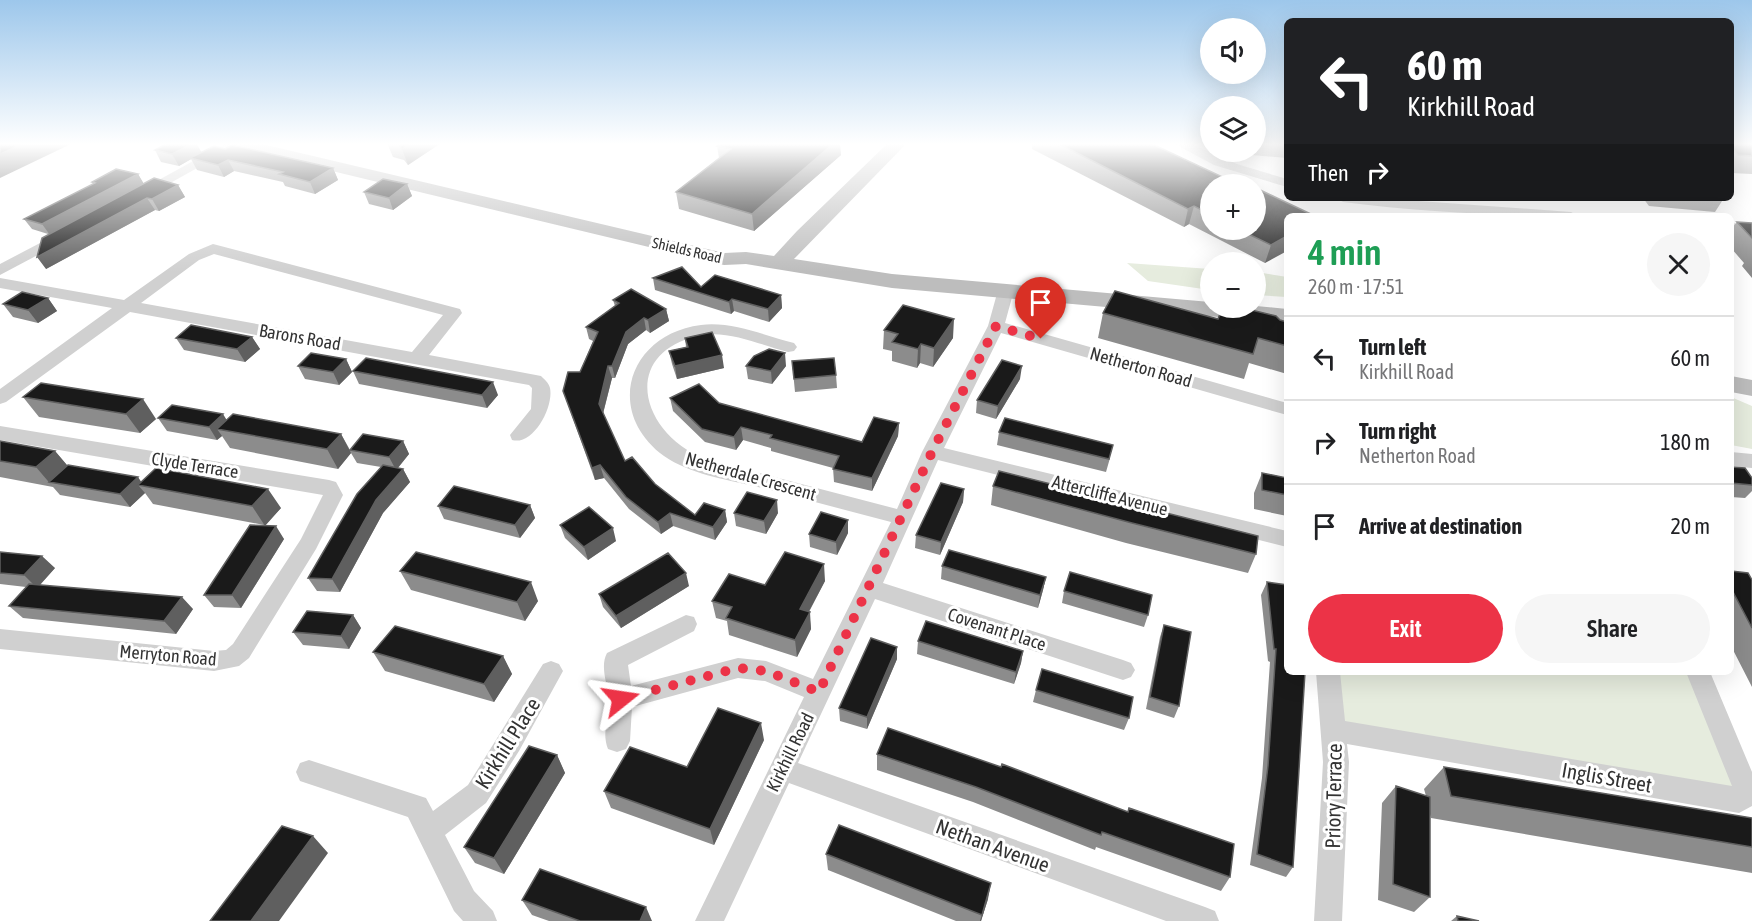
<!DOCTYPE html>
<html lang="en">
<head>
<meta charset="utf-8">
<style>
	body { margin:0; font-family:"Asap Condensed",sans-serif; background:#f6f6f6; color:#202124; height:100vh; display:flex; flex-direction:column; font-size:22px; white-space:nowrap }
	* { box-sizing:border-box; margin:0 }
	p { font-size:20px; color:#757577 }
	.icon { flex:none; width:33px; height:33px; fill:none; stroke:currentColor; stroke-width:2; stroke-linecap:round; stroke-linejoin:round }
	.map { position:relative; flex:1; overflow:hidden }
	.sheet { position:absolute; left:1284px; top:213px; width:450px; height:462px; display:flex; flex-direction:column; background:#fff; border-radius:9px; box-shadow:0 6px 24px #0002 }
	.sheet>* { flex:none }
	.top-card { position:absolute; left:1284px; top:18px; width:450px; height:183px; border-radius:9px; box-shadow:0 6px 24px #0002; background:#202124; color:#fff; overflow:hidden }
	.controls { position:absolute; left:1200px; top:18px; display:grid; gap:12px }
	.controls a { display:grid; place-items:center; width:66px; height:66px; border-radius:50%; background:#fff; box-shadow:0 6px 24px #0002; font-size:30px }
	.pin { position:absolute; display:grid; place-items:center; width:51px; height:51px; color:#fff; margin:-62px -26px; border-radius:50% 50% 50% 0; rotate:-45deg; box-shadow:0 0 6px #0007 }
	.pin .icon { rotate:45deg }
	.me { position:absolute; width:66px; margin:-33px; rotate:75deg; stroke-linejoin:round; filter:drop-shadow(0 0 4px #0008) }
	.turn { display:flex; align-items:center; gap:21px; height:126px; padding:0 24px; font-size:27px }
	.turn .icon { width:78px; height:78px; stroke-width:2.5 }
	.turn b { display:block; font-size:42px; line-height:51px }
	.then { display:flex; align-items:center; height:57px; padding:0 24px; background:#0003; gap:12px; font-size:22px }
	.round { display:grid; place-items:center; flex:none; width:63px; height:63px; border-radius:32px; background:#f6f6f6 }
	.summary { display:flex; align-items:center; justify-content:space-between; height:102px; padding:0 24px }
	h1 { font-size:36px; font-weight:600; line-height:45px; color:#1e9e55 }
	.action { display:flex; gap:12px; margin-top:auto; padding:12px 24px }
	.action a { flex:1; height:69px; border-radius:36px; background:#ec3347; color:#fff; font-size:24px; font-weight:600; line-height:69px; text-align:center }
	.action a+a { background:#f6f6f6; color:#202124 }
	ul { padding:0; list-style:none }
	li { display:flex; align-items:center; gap:18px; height:84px; padding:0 24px; border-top:2px solid #e0e0e0 }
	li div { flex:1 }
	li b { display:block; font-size:22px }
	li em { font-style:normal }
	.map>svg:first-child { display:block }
</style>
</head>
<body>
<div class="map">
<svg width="1752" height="921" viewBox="0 0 1752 921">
	<rect width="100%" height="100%" fill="#fff"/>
	<path fill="#e6ecde" d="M1127 263 1210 269V290L1148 281Z
		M1256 272 1287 277V297L1256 295Z
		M1731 397 1752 406V449L1731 445Z
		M1333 672H1692L1740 788 1339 726Z"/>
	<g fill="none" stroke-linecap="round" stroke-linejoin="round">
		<path fill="#d0d0d0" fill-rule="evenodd" d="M226 143H242L147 196 142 197 135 193Z
			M1173 143H1189L1237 164 1287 179V187L1214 165Z
			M1336 198H1377L1571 212 1578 216C1499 216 1422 212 1343 202Z
			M1731 223 1752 225V233L1731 231Z
			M61 232 69 237 66 240 0 275V264Z
			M213 244 460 309 462 313 429 355 541 376C544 379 549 383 550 388 554 407 533 446 512 440L510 435 531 409 532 388 529 385 130 312 6 402 0 404V389L112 308 0 288V278L124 300 189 254ZM214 254 443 315 412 352 141 303 199 260Z
			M1006 285 1014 290 1005 323 1287 403V415L1001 333 944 448 1287 531V547L938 460 883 583 1123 660 1131 663 1135 670 1131 677 1123 680 875 599 798 763 1205 907 1215 911 1219 921H1166L789 783 724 921H695L804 697 765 681 738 678 632 707 630 741 626 749 617 752 608 749C601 732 610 714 608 696 607 682 600 666 607 653L686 615 694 617 697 624 694 631 628 665 631 686 738 658 766 661 813 679 891 522C845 510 800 498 754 486 724 479 690 474 664 456 603 411 629 334 701 325 732 321 765 336 794 343L797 347 794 351 788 352C760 345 727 329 698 336 619 354 641 434 705 459L897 509 922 452 988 326 998 290Z
			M0 426 329 480 336 482 343 495 316 549 249 658 239 666 214 671 0 649V629L214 651 226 650 233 644 301 539 323 495 0 440Z
			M1731 452 1752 454V468L1731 466Z
			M551 661 559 664 563 671 519 751 486 803 445 835 474 891 493 911 497 921H463L454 911 408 817 300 781 296 772 300 763 309 760 426 798 433 811 468 785 543 664Z
			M1316 672H1340L1345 721 1732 786 1686 672H1710L1752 772V806L1739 813 1347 744 1349 762 1342 921H1314L1323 762Z"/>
		<path fill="#bdbdbd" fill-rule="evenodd" d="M227 143H258L724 253 746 252 774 256 797 231 888 143H907L794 259 892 274 1210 302V308L1256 306 1287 309V323L892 288 746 264 724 265 236 148Z
			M1731 376 1752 380V396L1731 392Z"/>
	</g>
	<path fill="#8c8c8c" d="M168 143H196L201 153 225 149 333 168 338 180 315 194 285 186 283 182 234 171 224 177 197 170 191 159 179 166 161 162 155 150Z
		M387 143H441L408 165 404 160 393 157Z
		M1032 143H1150L1235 183 1249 184H1210V230H1256L1315 216 1265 263 1189 224 1184 227 1032 149Z
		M1256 143H1287V158L1240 154V152H1256Z
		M1731 143H1752V174L1731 173Z
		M717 146 841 155 754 231 679 209 676 192 719 158Z
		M138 174 143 183 178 185 185 197 159 211 155 210 46 269 48 234 32 229 24 219 93 184 92 182Z
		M407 184 412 196 393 210 369 204 364 192Z
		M1643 198H1724L1715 212 1649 206Z
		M1737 222 1752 223V278L1742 266 1744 263 1731 248V229Z
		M653 278 701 287 781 295 782 308 769 322 734 311 731 314 655 290Z
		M48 298 57 311 38 323 13 317 3 304Z
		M613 300 666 309 669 321 650 333 646 330 628 344 615 378H612L603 414 625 461 695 515 725 510 727 522 715 540 673 526 661 534 629 509 604 478 595 480 563 391 580 372 593 341 589 339 586 327 615 306Z
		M1103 313 1218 319 1280 320 1287 322V374L1249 363 1244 379 1098 338Z
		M884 330 953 338 933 367 920 363 917 368 892 361V351L883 349Z
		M252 337 260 349 245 362 184 350 176 338Z
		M685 338 724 368 677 379 672 364 669 351 686 347Z
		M346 359 352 372 339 385 305 379 298 366Z
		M792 361 836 375 837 388 795 392Z
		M746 366H786L772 384 748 379Z
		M353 371 498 395 487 408 359 384Z
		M1020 379 996 419 976 413 977 400Z
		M23 397 156 419 140 433 39 417Z
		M670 398 719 403 862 442 899 423 898 436 872 491 834 482 833 468 771 451V448L743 440 736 450 705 442 673 411Z
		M158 418 227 420 341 434 350 450 403 441 409 454 398 468 403 469 410 482 383 513 340 592 317 591 308 578 381 467 357 463 351 453 338 469 230 448 222 436 217 440 167 431Z
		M999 432 1110 458 1106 472 997 445Z
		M0 441 55 451 67 465 141 482 281 508 265 525 284 539 241 608 214 607 204 595 264 525 153 504 145 493 130 507 60 495 53 487 0 477Z
		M1731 467 1752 478V491L1745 498 1731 497Z
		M1262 473 1287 478V516L1254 509V493Z
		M993 486 1256 554 1248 573 1126 543 991 505Z
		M964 489 963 502 940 555 915 548 916 535Z
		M530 505 535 518 520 538 444 519 438 506Z
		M734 513H778L766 534 736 526Z
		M560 525 616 541 588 560 565 538Z
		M848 533 837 555 810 547 809 534Z
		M0 552 55 568 40 585 193 609 176 634 23 618 9 606 26 587 0 584Z
		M942 566 1046 577 1043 590 1038 608 941 579Z
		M400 571 538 601 525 621 411 590Z
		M1731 571 1752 580V687L1731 646Z
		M825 581 809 612 811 629 797 657 729 635 727 621 716 618 712 601 765 585Z
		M1267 582 1287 585 1293 867 1286 877 1250 865 1262 778 1270 662 1268 661 1261 595Z
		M689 586 621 628 603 607 599 594Z
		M1064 591 1148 615 1144 627 1062 603Z
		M353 615 361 628 349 649 303 645 293 632Z
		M1164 625 1179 706 1174 718 1146 709 1160 637Z
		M918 641 1023 651 1021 663 1014 684 917 654Z
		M897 647V659L867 729 840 721 839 708Z
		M373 652 503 656 512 674 494 702 385 671Z
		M1036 690 1129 718 1124 730 1033 702Z
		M764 740 714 845 611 808 604 791 687 767Z
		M877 754 1128 812 1129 808 1230 877 1221 891 1096 847 1095 850 973 802 877 770Z
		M557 755 565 773 504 874 475 863 464 847Z
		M1444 767 1752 818V873L1431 818 1430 814V897L1414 912 1378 900 1382 803 1396 786 1426 796 1424 789Z
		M826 854 988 899 981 921H956L828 870Z
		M522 900 652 921H549L532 915Z
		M1457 916 1479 921H1451Z"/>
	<path fill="#5f5f5f" d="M25 143H73L0 178V154Z
		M194 143H196L202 153 179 166 172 154Z
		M411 143H441L408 165 402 149Z
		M834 143H840L841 155 754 231 752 214Z
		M228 160 234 171 224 177 218 165Z
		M333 168 338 180 315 194 310 182Z
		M138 174 144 184 50 235 42 224Z
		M407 184 412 196 393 210 389 198Z
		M178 185 185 197 159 211 152 199Z
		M147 198 155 210 46 269 37 257Z
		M1194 206 1189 224 1184 227 1188 209Z
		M1287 236V251L1265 263 1271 245Z
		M781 295 782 308 769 322 768 309Z
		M48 298 57 311 38 323 28 310Z
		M732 299 734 311 731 314 729 302Z
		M666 309 669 321 650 333 648 320Z
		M644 318 646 330 628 344 615 378 612 366 626 332Z
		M954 319 953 338 933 367 934 348Z
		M252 337 260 349 245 362 237 349Z
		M921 344 920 363 917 368 918 349Z
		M785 353 786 366 772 384 771 371Z
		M722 355 724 368 677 379 675 366Z
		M346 359 352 372 339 385 333 372Z
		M608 366 612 378 602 417 599 404Z
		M1022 366 1020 379 996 419 998 406Z
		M493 382 498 395 487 408 482 395Z
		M143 399 156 419 140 433 126 414Z
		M223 414 231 427 217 429 222 436 217 440 209 427Z
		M899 423 898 436 872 491V478Z
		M741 427 743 440 736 450 734 437Z
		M341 434 351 453 338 469 327 449Z
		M403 441 409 454 396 470 389 457Z
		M55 451 71 470 49 482 53 487 36 467Z
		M600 465 604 478 595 480 592 468Z
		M403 469 410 482 383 513 340 592 332 579 376 500Z
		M138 477 144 486 138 485 145 493 130 507 120 494Z
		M268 489 281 508 265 526 252 506Z
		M964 489 963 502 940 555 941 542Z
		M777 500 778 513 766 534 764 521Z
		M530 505 535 518 520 538 515 525Z
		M725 510 727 522 715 540 713 527Z
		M670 513 673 526 661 534 658 522Z
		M848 520V533L837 555 836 542Z
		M276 526 284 539 241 608 232 595Z
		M613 528 616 541 588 560 584 547Z
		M42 556 55 568 37 588 24 575Z
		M824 564 825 581 801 626 800 609Z
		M686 573 689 586 621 628 616 616Z
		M1046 577 1043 590 1038 608 1040 595Z
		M531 582 538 601 525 621 517 602Z
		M182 597 193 609 176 634 164 621Z
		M810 612 811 629 797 657 795 640Z
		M353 615 361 628 349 649 341 636Z
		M897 647V659L867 729V717Z
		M1023 651 1021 663 1014 684 1016 672Z
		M503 656 512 674 494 702 484 684Z
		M761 723 764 740 714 845 710 829Z
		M557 755 565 773 504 874 494 858Z
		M313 836 328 853 279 921H251Z
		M991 883 988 899 981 921H980Z
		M646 907 652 921H640Z"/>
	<path fill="#1a1a1a" stroke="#5f5f5f" stroke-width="1.5" d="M0 143H25L0 154Z
		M168 143H194L172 154 155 150Z
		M395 143H411L402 149 398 143Z
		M721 143H834L752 214 676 192 731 149 717 146Z
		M1057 143H1150L1235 183 1239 180 1249 184H1210V214L1194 206 1188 209Z
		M1731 143H1752V156L1738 155 1731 148Z
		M232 145 333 168 310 182 279 174 283 172 228 160 218 165 190 158 214 146 225 149Z
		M116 169 138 174 42 224 24 219 95 183 92 182Z
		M154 178 178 185 152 199 147 198 37 257 42 238Z
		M383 179 407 184 389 198 364 192Z
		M1256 188 1315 216H1287V236L1271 245 1240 230H1256Z
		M1737 222 1752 223V238Z
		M682 267 701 287 715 275 781 295 768 309 732 299 729 302 653 278Z
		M631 289 666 309 648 320 644 318 626 332 612 366H608L599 404 625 461 632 457 655 484 695 515 704 503 725 510 713 527 670 513 658 522 626 497 600 465 592 468 563 391 568 372H580L598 332 586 327 619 303 613 300Z
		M1115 291 1218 319 1222 308H1243L1276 316 1280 320 1287 322V346L1258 338 1253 354 1103 313Z
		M22 292 48 298 28 310 3 304Z
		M903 305 954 319 934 348 921 344 918 349 892 342 898 334 884 330Z
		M191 325 252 337 237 349 176 338Z
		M712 332 722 355 675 366 669 351 688 347 685 338Z
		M769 349 785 353 771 371 746 366 754 356Z
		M311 353 346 359 333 372 298 366Z
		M366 358 493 382 482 395 353 371Z
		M834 358 836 375 794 379 792 361Z
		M1002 360 1022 366 998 406 977 400Z
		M41 383 143 399 126 414 23 397Z
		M699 384 719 403 862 442 874 417 899 423 872 478 833 469 839 456 770 438 772 435 741 427 734 437 702 429 670 398Z
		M172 405 223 414 209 427 158 418Z
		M233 414 341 434 327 449 217 429Z
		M1005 418 1113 445 1109 459 999 432Z
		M363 434 403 441 389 457 350 450Z
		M0 441 55 451 36 467 0 461Z
		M68 465 138 477 120 494 49 482Z
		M383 465 403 469 376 500 332 579 308 578 357 494Z
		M1731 467 1745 468 1752 478V485L1731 483Z
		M156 468 268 489 252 506 138 485Z
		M999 471 1258 536 1256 554 1132 523 993 486Z
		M1262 473 1287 478V495L1262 490Z
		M941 483 964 489 941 542 916 535Z
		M454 486 530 505 515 525 438 506Z
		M747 492 777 500 764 521 734 513Z
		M589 507 613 528 584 547 560 525Z
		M821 512 848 520 836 542 809 534Z
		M250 525 276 526 232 595H204Z
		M949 550 1046 577 1040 595 942 566Z
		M0 552 42 556 24 575 0 573Z
		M416 552 531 582 517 602 400 571Z
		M785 552 824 564 800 609 810 612 795 640 726 618 732 607 712 601 729 574 765 585Z
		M668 553 686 573 616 616 599 594Z
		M1731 571 1748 573 1752 580V628L1731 588Z
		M1070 572 1152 595 1148 615 1064 591Z
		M1267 582 1287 585V672H1305L1293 867 1257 854 1268 766 1276 649H1274Z
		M29 584 182 597 164 621 9 606Z
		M307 611 353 615 341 636 293 632Z
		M926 621 1023 651 1016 672 918 641Z
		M1164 625 1191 632 1179 706 1150 697Z
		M395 626 503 656 484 684 373 652Z
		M871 638 897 647 867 717 839 708Z
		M1042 669 1133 697 1129 718 1036 690Z
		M718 708 761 723 710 829 604 791 630 747 687 767Z
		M888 728 1001 767 1002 764 1128 812 1129 808 1234 844 1230 877 1102 832 1101 835 976 787 877 754Z
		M529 746 557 755 494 858 464 847Z
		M1444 767 1752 818V847L1451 796Z
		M1396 786 1430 797V897L1393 884Z
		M839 825 991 883 982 915 826 854Z
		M282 826 313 836 251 921H210Z
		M540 869 646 907 640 921H580L522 900Z
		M1457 916 1479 921H1458Z"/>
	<linearGradient id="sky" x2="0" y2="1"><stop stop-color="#9dc7eb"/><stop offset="0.53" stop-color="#fff"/><stop offset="1" stop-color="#fff" stop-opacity="0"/></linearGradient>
	<rect width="1752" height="272" fill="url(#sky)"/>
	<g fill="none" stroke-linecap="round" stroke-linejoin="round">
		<path stroke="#ec3347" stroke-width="10" stroke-dasharray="0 18" d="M621 699 738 668 766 671 819 692 932 452 996 326 1041 339"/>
	</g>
	<g text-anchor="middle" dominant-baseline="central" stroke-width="6" stroke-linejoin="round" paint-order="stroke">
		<g font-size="15" fill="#333" stroke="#fff">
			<text transform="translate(687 250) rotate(13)">Shields Road</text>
		</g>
		<g font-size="18" fill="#333" stroke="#fff">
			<text transform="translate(300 337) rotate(10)">Barons Road</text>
			<text transform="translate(1141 367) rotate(16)">Netherton Road</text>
			<text transform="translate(195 465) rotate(9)">Clyde Terrace</text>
			<text transform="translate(751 476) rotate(16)">Netherdale Crescent</text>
			<text transform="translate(1110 495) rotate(14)">Attercliffe Avenue</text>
			<text transform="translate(997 629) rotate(18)">Covenant Place</text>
			<text transform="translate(168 655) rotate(5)">Merryton Road</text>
			<text transform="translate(790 752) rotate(-64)">Kirkhill Road</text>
		</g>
		<g font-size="21" fill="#333" stroke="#fff">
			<text transform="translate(507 743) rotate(-58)">Kirkhill Place</text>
			<text transform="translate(1607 777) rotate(10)">Inglis Street</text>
			<text transform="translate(1333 796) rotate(-89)">Priory Terrace</text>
			<text transform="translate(993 845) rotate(20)">Nethan Avenue</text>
		</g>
	</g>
</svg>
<div class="controls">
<a><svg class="icon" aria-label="sound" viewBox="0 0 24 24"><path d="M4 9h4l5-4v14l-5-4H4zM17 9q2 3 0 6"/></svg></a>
<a><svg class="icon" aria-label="layers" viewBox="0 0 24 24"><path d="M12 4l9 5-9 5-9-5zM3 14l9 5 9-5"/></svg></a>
<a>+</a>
<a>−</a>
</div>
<div class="pin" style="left:1041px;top:339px;background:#d93025"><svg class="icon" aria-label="arrive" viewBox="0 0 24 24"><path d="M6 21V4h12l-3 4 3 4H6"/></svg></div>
<svg class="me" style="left:621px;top:699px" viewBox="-20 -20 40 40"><path d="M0-17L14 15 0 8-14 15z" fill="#ec3347" stroke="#fff" stroke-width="4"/></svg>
<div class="top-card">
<div class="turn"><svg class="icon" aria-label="left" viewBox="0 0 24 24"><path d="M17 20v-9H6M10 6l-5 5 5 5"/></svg><div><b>60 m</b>Kirkhill Road</div></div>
<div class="then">Then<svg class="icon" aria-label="right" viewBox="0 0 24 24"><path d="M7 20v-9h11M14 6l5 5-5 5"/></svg></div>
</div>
<section class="sheet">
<div class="summary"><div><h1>4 min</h1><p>260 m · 17:51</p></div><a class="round"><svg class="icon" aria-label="close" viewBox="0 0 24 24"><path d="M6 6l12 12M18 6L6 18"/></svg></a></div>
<ul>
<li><svg class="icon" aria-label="left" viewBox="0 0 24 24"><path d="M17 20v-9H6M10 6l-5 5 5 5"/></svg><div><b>Turn left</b><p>Kirkhill Road</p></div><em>60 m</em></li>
<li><svg class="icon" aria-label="right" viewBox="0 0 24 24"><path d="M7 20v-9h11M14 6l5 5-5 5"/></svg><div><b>Turn right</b><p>Netherton Road</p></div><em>180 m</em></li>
<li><svg class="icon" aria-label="arrive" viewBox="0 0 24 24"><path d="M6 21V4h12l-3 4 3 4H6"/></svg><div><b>Arrive at destination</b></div><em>20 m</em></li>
</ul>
<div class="action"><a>Exit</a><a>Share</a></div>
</section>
</div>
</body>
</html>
